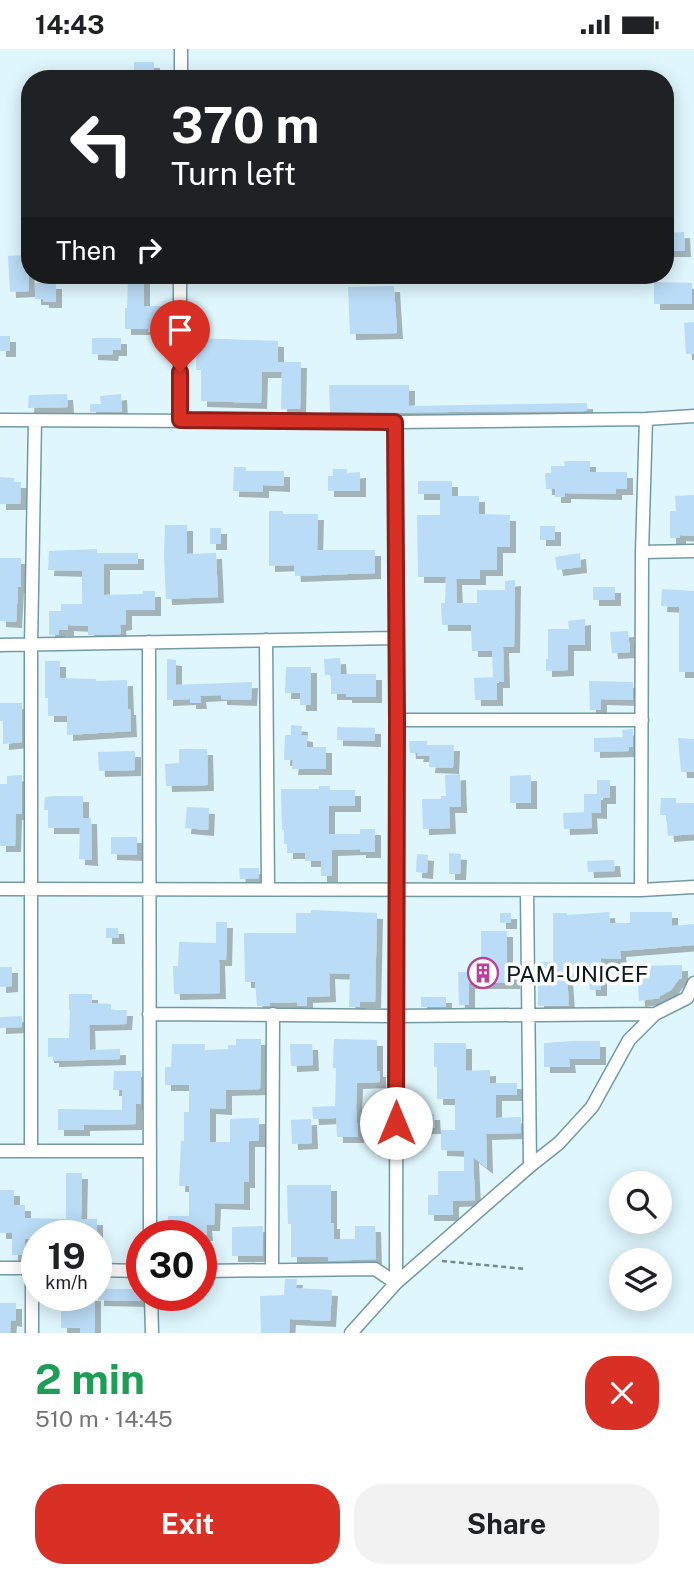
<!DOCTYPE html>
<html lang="en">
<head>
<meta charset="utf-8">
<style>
	body { margin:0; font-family:"Public Sans",sans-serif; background:#f2f2f2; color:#202124; height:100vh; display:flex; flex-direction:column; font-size:26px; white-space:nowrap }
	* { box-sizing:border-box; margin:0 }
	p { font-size:23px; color:#757577 }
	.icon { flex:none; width:38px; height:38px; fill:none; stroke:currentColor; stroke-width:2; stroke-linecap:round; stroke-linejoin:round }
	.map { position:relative; height:1284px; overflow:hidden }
	.side { display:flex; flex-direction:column; background:#fff; flex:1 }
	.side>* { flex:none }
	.hud { position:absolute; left:21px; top:21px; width:653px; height:214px; border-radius:28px; box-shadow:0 4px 18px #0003; background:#202124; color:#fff; overflow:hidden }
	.controls { position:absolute; left:609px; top:1122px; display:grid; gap:14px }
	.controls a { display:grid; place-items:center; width:63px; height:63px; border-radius:50%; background:#fff; box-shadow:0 4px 18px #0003; font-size:35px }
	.speed { position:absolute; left:21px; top:1171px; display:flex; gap:14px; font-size:35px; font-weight:700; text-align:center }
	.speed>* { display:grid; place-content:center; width:91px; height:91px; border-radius:50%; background:#fff; box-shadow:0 4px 18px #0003; line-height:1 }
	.speed small { font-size:18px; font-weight:400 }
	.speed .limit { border:10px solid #d22; background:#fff; color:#111 }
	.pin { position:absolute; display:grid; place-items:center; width:60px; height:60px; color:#fff; margin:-72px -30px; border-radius:50% 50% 50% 0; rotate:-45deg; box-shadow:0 0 7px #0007 }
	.pin .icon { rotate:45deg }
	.me { position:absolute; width:77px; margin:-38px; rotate:0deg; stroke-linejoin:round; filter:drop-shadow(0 0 5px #0008) }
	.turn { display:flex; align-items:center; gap:24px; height:147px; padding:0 35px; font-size:32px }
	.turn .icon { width:91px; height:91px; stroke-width:2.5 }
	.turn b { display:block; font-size:49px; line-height:60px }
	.then { display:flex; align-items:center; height:66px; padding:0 35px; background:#0003; gap:14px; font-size:26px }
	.round { display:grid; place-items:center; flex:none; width:74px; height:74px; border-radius:28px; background:#f2f2f2 }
	.summary { display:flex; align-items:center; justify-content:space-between; height:119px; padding:0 35px }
	h1 { font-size:42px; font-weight:700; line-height:52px; color:#1e9e55 }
	.cta { display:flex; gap:14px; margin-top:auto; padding:14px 35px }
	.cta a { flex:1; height:80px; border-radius:28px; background:#d93025; color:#fff; font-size:28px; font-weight:700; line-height:80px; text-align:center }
	.cta a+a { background:#f2f2f2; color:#202124 }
	.status { display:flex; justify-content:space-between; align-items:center; height:49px; padding:0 35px; background:#fff; direction:ltr }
	.status svg { height:19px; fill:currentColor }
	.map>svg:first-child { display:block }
</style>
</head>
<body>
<div class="status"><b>14:43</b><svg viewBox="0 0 49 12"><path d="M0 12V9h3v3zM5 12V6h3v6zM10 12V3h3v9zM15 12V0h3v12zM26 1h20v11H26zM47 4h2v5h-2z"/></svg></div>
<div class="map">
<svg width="694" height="1284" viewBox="0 0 694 1284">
	<defs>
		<filter id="shadow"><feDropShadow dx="6" dy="6" stdDeviation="0" flood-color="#0004"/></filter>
	</defs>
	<rect width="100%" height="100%" fill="#def6fc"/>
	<path fill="#badcf6" filter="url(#shadow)" d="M134 13H154V30L134 28Z
		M684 183 685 202H665V184Z
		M28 206 29 242 10 243 8 207Z
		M128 229H144V257H163L164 283H148V280H125V259H127Z
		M654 233 692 234V255H654Z
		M35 234H56V253H43V250H35Z
		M394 237 397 284 350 285 348 238Z
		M694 273V305H686L684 274Z
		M0 287H10V302H0Z
		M92 289H121V301H113L112 306 92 305Z
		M197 289 278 292V313H301L300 360H281L282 323H262L261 354 201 352V321H196Z
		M329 336H409V357L587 354V362L330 364Z
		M67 345 68 358 28 359 29 346Z
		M121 345 122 363H90V355H101L100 347Z
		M564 412H590V423H627V440H616V445L565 444V448H555V440H546L545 424H551V417H565Z
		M234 418H246V422H284V437L263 436V443L233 442Z
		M333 420H347V424L360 423V442H328V427H333Z
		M0 428 14 429V433H21L20 455H0Z
		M418 432H452V447H479V465L510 466V498H497V521H480V530H456L457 554H477V541H505V532L515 531 514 598H503L504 633H497V651H475L474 629 493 628 492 602H472L471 576H442L441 554H445L446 528H418L417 466H440V445H418Z
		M694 446V487L680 486V489H670V462H676L675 447Z
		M269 462H283V465H318L317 501H375V524L295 527 294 516 269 517Z
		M165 476H187V505L216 504 218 548 166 550 164 507Z
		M540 477H555V491H540Z
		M210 479H221V495H210Z
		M97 500V504H138V515H104V546L143 545V542H155V561H126V575L120 576 121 585 88 586V577L68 576V581H59V586H49V562H61V555H82V522L48 521 49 502Z
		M580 504 581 518 557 521 555 508Z
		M0 509H21V538H18L16 573 0 572Z
		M593 538H615V551H593Z
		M662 540 694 542V623H679V558L661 557Z
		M585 570V596H568V621L546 622V610H548V580H569L568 572Z
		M628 582 630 603 612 604 610 583Z
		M340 609 341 625H376V648H346V645H331V626H325L324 610Z
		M167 610 176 611V636L252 633 251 651 221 650V646L200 647 201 654H190V650L167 651Z
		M45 612H60V629L96 630V632L127 631 128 660H130L131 682 67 686V667H48V649H45Z
		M286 618H311V656H300V644H285Z
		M589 632 633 633V651L601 650V661H590Z
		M0 654H22V693L3 695V672H0Z
		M291 676 302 677 301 686 307 687V698H326V720H292L293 711H284L285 686H291Z
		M337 678 375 679V692L337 691Z
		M633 680V698H629V702L594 703V689L623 688 622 681Z
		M678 689 694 690V723H681Z
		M409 692H427V696H454L453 719 429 718 430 707H417L418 704H410Z
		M179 700H207L208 736 166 737 165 715 179 714Z
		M135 702V721L99 722 98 703Z
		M460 725 461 758H449L450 779 423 780 422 750H441V747H446L445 726Z
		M22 726V765H16L15 797H0V735H7V727Z
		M531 726V754H510V727Z
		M597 731H610V749H601V764L584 763V745H597Z
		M319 737H330V741H355V757H329V785H360V780H375V803H360V800L332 801V827H321V812H305V804H287V795H284V781H282L281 740H319Z
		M59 747H83V769H91L92 811 79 810 80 779H48V761H44L45 748Z
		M661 749H676V754H694V785L668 787 666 766H660Z
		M187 758 209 759 208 781 185 779Z
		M591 763 592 779 564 780 563 764Z
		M111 788H137V806L111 805Z
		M449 804 461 805 460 825H449Z
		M417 805 428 806 427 824 416 823Z
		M614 811 615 822 588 823 587 812Z
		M239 819H259V829L240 830Z
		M311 861 377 864 375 953H360V958H349L350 925 329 924 330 947 307 948V957H297V953L270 954 269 957H257L255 933H245L244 884H296V864H311Z
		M609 863 610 874H630V863H672V877L694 875V896L620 902 621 910 601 909V941H590L589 925 567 926 569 957H538V913H553V864H567V866Z
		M500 864H511V874H500Z
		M216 873H227L226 911H219L220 944 174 945 173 917H178L179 893 216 894Z
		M106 879H118L119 889H106Z
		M481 882H507V922H514V934H469V956H459L458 923H472V914H481Z
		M682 916V930H679L671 941 660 947V949L639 952 637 917Z
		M0 918H12V937L0 938Z
		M69 945H92V954L111 955V961H127L126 975 89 976 90 1001 120 1000V1010L53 1012V1008H48V989H69L70 961H69Z
		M421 948H446V958H421Z
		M22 967V978L0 979V968Z
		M236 990H261L260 1040 226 1041V1060L210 1059V1093H230V1070L259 1069V1092H249V1133H244V1155L215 1154 214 1176H206L207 1186H189V1179L168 1178V1167H189V1137H179L181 1092H184V1063H189V1036H165V1018H171L172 995H205V1001L228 1000V996H236Z
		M334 990 377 991V1022H380V1033L357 1034 356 1059 358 1088H337L336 1069 313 1070 312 1058 335 1057 336 1019H333Z
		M574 992H600V1010H569L570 1018H544V994Z
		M434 994H466V1022L490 1021V1034H517V1046H496V1069L521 1068V1084L486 1085 487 1119 473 1108 475 1151 453 1152V1166H428V1146H438V1122H464V1102H466L441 1101V1081H455V1050H437V1018H434Z
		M290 995H312L313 1016 291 1017Z
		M114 1022H141V1055H136V1075L84 1076V1081H58V1060L122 1061V1041H113Z
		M423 1065H434L435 1079H423Z
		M311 1070 312 1094 292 1095 291 1071Z
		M66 1124H82L81 1170H97V1186H37V1190H25V1206H12V1184H0V1141H14V1156H25V1169L66 1170Z
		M287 1136H331V1174H334V1190H355V1177H375L376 1210 328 1212V1208H291V1175H288Z
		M263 1177V1207H232V1178Z
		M285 1230H297L296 1239 332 1241 330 1272 290 1270 289 1284H261L260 1247 284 1246Z
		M98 1240H141L140 1252 98 1251Z
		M66 1246H95V1284H80V1279H61V1262H66Z
		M0 1254H16V1272L11 1271 10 1284H0Z"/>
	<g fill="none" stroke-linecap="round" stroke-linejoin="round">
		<g stroke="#739aa4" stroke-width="15">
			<path id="minor" d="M181 30V0
				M0 371 395 373 646 370 694 367
				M180 371V226
				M395 373 397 671 396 1234
				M642 503 694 502
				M266 591 268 840
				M149 593 150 1186
				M0 596 396 589
				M397 671H642
				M0 840 641 841 694 838
				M527 841 530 1117
				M641 841 642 503 646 370
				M149 965 395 967 655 965
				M0 1102H150
				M31 1102V596L35 371
				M0 1219H37
				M96 1221 142 1222
				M272 1221 273 965
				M201 1222 375 1220 396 1234
				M151 1246 152 1284
				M32 1284V1219
				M351 1284 396 1234 530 1117 559 1094 592 1058 629 991 655 965 687 949 694 934"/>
		</g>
		<path stroke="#768a8e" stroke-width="2.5" stroke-dasharray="5 3.5" stroke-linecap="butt" d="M442 1212 526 1220"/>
		<use href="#minor" stroke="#fff" stroke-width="12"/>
	</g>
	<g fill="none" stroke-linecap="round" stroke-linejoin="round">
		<g stroke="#8d1f18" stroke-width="18">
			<path id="route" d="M180 323V371L395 373 397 671 396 1074"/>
		</g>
		<use href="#route" stroke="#d93025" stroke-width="12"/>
	</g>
	<defs>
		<g id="building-ring" transform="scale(1.575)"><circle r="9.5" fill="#fefefe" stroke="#ba4297" stroke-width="1.5"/><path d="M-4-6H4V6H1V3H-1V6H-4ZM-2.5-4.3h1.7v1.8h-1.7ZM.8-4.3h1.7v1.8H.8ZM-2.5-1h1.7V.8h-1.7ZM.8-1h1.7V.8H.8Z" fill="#ba4297"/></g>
	</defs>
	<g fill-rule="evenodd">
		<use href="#building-ring" x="483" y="924"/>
	</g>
	<g text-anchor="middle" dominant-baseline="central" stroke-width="7" stroke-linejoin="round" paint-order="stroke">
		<g font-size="23" fill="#0b1b1e" stroke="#fefefe" text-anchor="start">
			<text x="506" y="924">PAM-UNICEF</text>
		</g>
	</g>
</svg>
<div class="controls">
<a><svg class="icon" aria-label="search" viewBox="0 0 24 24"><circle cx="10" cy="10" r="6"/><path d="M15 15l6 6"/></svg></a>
<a><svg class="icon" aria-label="layers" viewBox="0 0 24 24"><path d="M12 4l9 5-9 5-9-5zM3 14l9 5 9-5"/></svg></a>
</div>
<div class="speed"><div>19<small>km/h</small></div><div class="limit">30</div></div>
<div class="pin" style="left:180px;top:323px;background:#d93025"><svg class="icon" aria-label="arrive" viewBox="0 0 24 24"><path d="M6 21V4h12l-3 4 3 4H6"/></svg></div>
<svg class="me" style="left:396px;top:1074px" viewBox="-20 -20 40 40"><circle r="19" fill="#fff"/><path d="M0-13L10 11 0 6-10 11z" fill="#d93025"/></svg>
<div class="hud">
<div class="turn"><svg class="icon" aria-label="left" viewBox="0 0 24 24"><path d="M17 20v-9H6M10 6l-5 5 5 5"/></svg><div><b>370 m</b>Turn left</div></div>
<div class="then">Then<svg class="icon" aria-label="right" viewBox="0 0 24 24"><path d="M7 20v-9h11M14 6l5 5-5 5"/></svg></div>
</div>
</div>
<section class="side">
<div class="summary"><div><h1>2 min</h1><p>510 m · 14:45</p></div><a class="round" style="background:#d93025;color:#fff"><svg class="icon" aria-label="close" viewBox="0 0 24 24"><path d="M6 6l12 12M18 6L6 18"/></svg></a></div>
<div class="cta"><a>Exit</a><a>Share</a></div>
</section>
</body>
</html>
